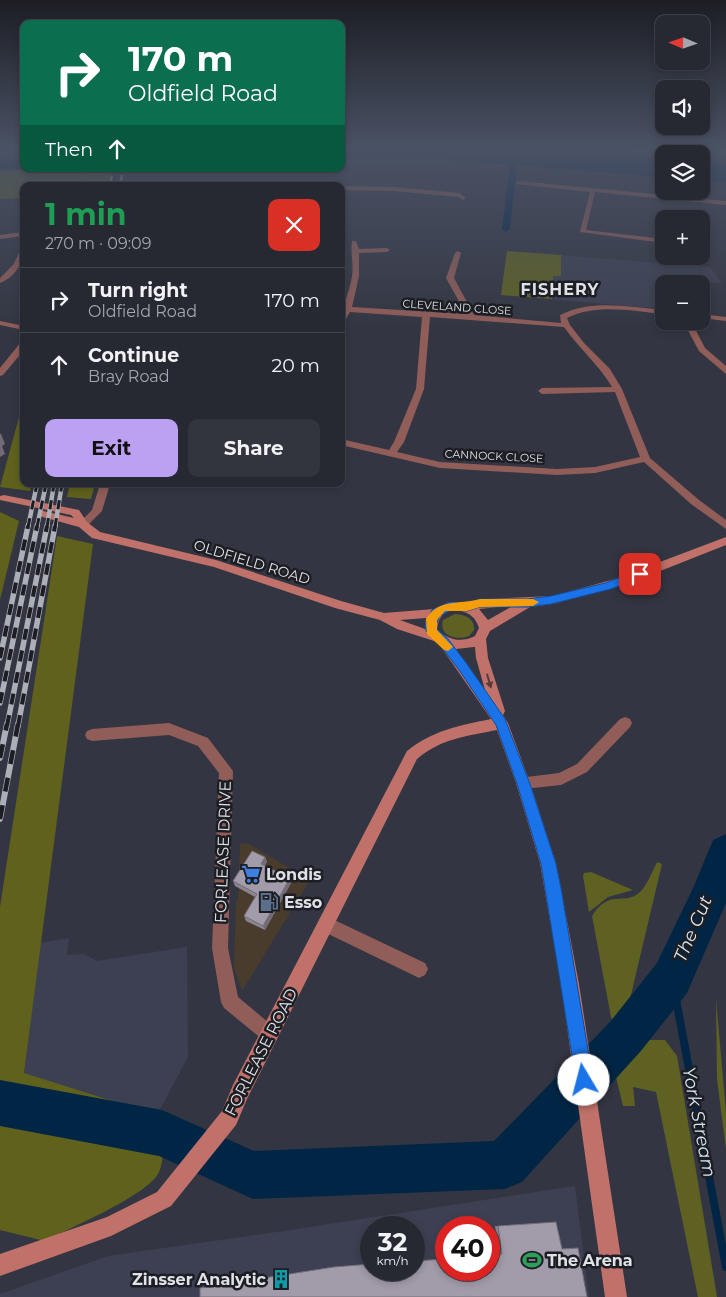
<!DOCTYPE html>
<html lang="en">
<head>
<meta charset="utf-8">
<style>
	body { margin:0; font-family:Montserrat,sans-serif; background:#32343e; color:#f1f3f6; height:100vh; display:flex; flex-direction:column; font-size:19px; white-space:nowrap }
	* { box-sizing:border-box; margin:0 }
	p { font-size:16px; color:#a4a6ac }
	.icon { flex:none; width:28px; height:28px; fill:none; stroke:currentColor; stroke-width:2; stroke-linecap:round; stroke-linejoin:round }
	.map { position:relative; flex:1; overflow:hidden }
	.drawer { position:absolute; left:20px; top:182px; width:325px; height:305px; display:flex; flex-direction:column; background:#262832; border-radius:10px; box-shadow:0 2px 8px #0003,0 0 0 1px #42444d }
	.drawer>* { flex:none }
	.hud { position:absolute; left:20px; top:20px; width:325px; height:152px; border-radius:10px; box-shadow:0 2px 8px #0003,0 0 0 1px #42444d; background:#0b6e4f; color:#fff; overflow:hidden }
	.needle { width:32px; rotate:272deg }
	.controls { position:absolute; left:655px; top:15px; display:grid; gap:10px }
	.controls a { display:grid; place-items:center; width:55px; height:55px; border-radius:10px; background:#262832; box-shadow:0 2px 8px #0003,0 0 0 1px #42444d; font-size:25px }
	.speed { position:absolute; left:360px; top:1216px; display:flex; gap:10px; font-size:25px; font-weight:700; text-align:center }
	.speed>* { display:grid; place-content:center; width:65px; height:65px; border-radius:50%; background:#262832; box-shadow:0 2px 8px #0003,0 0 0 1px #42444d; line-height:1 }
	.speed small { font-size:12px; font-weight:400 }
	.speed .limit { border:8px solid #d22; background:#fff; color:#111 }
	.pin { position:absolute; display:grid; place-items:center; width:42px; height:42px; color:#fff; margin:-21px; border-radius:10px; box-shadow:0 2px 8px #0006 }
	.me { position:absolute; width:55px; margin:-28px; rotate:352deg; stroke-linejoin:round; filter:drop-shadow(0 0 4px #0008) }
	.turn { display:flex; align-items:center; gap:18px; height:105px; padding:0 25px; font-size:22px }
	.turn .icon { width:65px; height:65px; stroke-width:2.5 }
	.turn b { display:block; font-size:35px; line-height:42px }
	.then { display:flex; align-items:center; height:48px; padding:0 25px; background:#0003; gap:10px; font-size:19px }
	.round { display:grid; place-items:center; flex:none; width:52px; height:52px; border-radius:10px; background:#32343e }
	.head { display:flex; align-items:center; justify-content:space-between; height:85px; padding:0 25px }
	h1 { font-size:30px; font-weight:700; line-height:38px; color:#1e9e55 }
	.cta { display:flex; gap:10px; margin-top:auto; padding:10px 25px }
	.cta a { flex:1; height:58px; border-radius:10px; background:#bca0f2; color:#111; font-size:20px; font-weight:700; line-height:58px; text-align:center }
	.cta a+a { background:#32343e; color:#f1f3f6 }
	ul { padding:0; list-style:none }
	li { display:flex; align-items:center; gap:15px; height:65px; padding:0 25px; border-top:1px solid #42444d }
	li div { flex:1 }
	li b { display:block; font-size:19px }
	li em { font-style:normal }
	.map>svg:first-child { display:block }
</style>
</head>
<body>
<div class="map">
<svg width="726" height="1297" viewBox="0 0 726 1297">
	<rect width="100%" height="100%" fill="#333642"/>
	<path fill="#493c2d" d="M247 843 310 880 242 991 234 968 236 903 238 897 240 844Z"/>
	<path fill="#3c4052" fill-rule="evenodd" d="M507 251 710 267 722 283 687 281 688 284H664V309L501 295Z
		M69 938 67 955 84 954 97 961 187 947 188 1057 157 1115 24 1074 40 943Z
		M575 1186 589 1297H0V1294L108 1256 284 1231ZM371 1228H414V1270H371ZM446 1228H489V1270H446Z"/>
	<path fill="#5f6122" d="M687 149H726V158L701 156V154H687Z
		M44 169H78L96 186H24V198L0 199V171Z
		M507 251 561 255V276H553L552 299 501 295Z
		M455 614C465 615 475 618 474 630L469 636C457 641 438 636 443 620Z
		M657 862 662 864 625 1020 615 1027 611 1017 592 916C610 888 623 906 639 893 647 886 652 872 657 862Z
		M591 872 633 890 608 897 589 912 583 876 584 873Z
		M716 999 726 1112V1149L717 1079Z
		M643 1040H665L677 1056 717 1297H698L656 1092 633 1087 635 1106H623L616 1077Z"/>
	<path fill="#5f611d" d="M78 169H112L108 186H96Z
		M24 399V484H32L30 491 0 487Z
		M70 484H95L91 499 67 497Z
		M0 512 19 521 0 600Z
		M57 536 93 544 24 1073 157 1115C160 1133 167 1154 159 1172 149 1195 69 1228 45 1241L0 1230V907Z"/>
	<path fill="#012645" d="M341 149H572L664 158V177L437 159 341 156Z
		M20 156H24V169L0 170V159H16Z
		M701 161 726 164V182L701 180Z"/>
	<g fill="none" stroke-linecap="round" stroke-linejoin="round">
		<path stroke="#012645" stroke-width="8" d="M672 978 726 1267"/>
		<path fill="#012645" fill-rule="evenodd" d="M510 163 517 165 510 229 506 232 502 229Z"/>
		<path fill="#012645" fill-rule="evenodd" d="M726 834V903L687 993 640 1052 522 1182 505 1189 253 1199 159 1156 0 1126V1080L162 1110 254 1151 494 1141 610 1022 657 963 694 886 713 840Z"/>
		<path fill="#905d58" fill-rule="evenodd" d="M625 149 652 151 649 153Z
			M518 181 726 201V205L595 192 586 230 664 239V243L580 232 590 192 516 184Z
			M341 186 394 187 460 193 466 198 463 200 458 197 394 191 341 190Z
			M23 232 24 236 0 239V235Z
			M352 241H356L359 249 387 248 390 250 387 252 359 253V276L352 307 466 314 446 278 455 253 458 251 461 253 454 278 474 315 561 323 560 315C593 299 628 307 664 310V314C632 311 597 303 567 318L570 325 584 343 610 369 622 389 650 458 699 500 726 520V529L691 504 644 462 595 473 557 475 440 468 341 445V439L389 450 394 442 416 389 422 317 350 312 344 322H341C341 307 350 292 352 276 354 264 350 251 352 241ZM430 317 564 327C579 348 599 365 612 387L542 388 538 391 542 394 615 392 640 457 595 467 557 469 440 462 397 452 404 442 424 389Z
			M24 247C24 263 15 277 0 283V278L13 265 21 249Z
			M701 314 726 317V321L701 318Z
			M0 321 24 326V330L0 325Z
			M683 321H691L705 348 726 366V374L699 351Z
			M21 342H24V350L3 375 0 376V368Z
			M100 484H110L102 511 87 526H79L78 524 92 510Z
			M625 717 630 719 632 723 630 727 587 772 561 785 523 789 518 788 516 783 518 778 559 773 577 764 620 719Z
			M169 723 208 738 233 771 228 948 238 997 275 1028 278 1034 275 1040 269 1043 263 1040 224 1008 221 1002 212 948 219 773 198 746 169 735 92 741 87 739 85 735 87 731 92 729Z
			M326 916 425 963 428 969 425 975 419 978 413 975 320 930 318 924 320 918Z"/>
		<path fill="#c07169" fill-rule="evenodd" d="M4 495 79 510 87 522 100 532 216 560 341 601 384 613 434 609 449 602 465 603 488 599 553 596 615 579 726 537V545L645 577 601 591 553 604 530 607 490 631 486 639 488 658 505 711 503 715 508 723 530 783 556 863 579 984 627 1297H605L561 984 540 863 516 783 497 730C467 736 440 739 417 759L247 1099 236 1125 171 1206 111 1236 0 1276V1254L107 1217 157 1192 222 1111 233 1085 407 751C431 731 461 725 491 719L439 644 434 641 397 629 380 620 335 608 214 567 92 538 79 527 39 516 38 514 43 511 74 518 71 515 0 500V496ZM499 607H511L488 620 479 609ZM450 610C464 610 475 614 479 628L475 636C461 643 449 640 437 630 438 620 441 614 450 610ZM426 618 425 629 400 620ZM474 647H475L476 658 485 690 456 649Z"/>
		<g stroke="#adafb8" stroke-width="2.5">
			<path id="rail-far3" d="M109 186 114 169
				M120 186 123 169"/>
		</g>
		<g stroke="#adafb8" stroke-width="4.5">
			<path id="rail-far2" d="M28 527 37 484
				M37 527 46 484
				M47 527 54 484
				M55 527 62 484"/>
		</g>
		<g stroke="#adafb8" stroke-width="5.5">
			<path id="rail-far1" d="M0 658 28 526
				M0 703 37 526
				M7 726 47 526
				M18 726 55 526"/>
		</g>
		<g stroke="#adafb8" stroke-width="6">
			<path id="rail" d="M0 758 7 724
				M0 819 18 724"/>
		</g>
		<use href="#rail-far3" stroke="#1c1e23" stroke-width="2" stroke-dasharray="5.5" stroke-linecap="butt"/>
		<use href="#rail-far2" stroke="#1c1e23" stroke-width="3" stroke-dasharray="9" stroke-linecap="butt"/>
		<use href="#rail-far1" stroke="#1c1e23" stroke-width="4" stroke-dasharray="11" stroke-linecap="butt"/>
		<use href="#rail" stroke="#1c1e23" stroke-width="4.5" stroke-dasharray="14" stroke-linecap="butt"/>
	</g>
	<path fill="#8b8591" d="M265 857 267 862 264 866 290 878 291 883 265 930 246 921 244 916 255 897 235 886 233 881Z
		M495 1226H498L562 1249 587 1297 499 1254Z"/>
	<path fill="#716c76" d="M0 434H1L5 444 2 446 5 454 0 457Z
		M265 857 267 862 262 870 261 864Z
		M290 878 291 883 265 930 263 926Z"/>
	<path fill="#a29ba9" stroke="#716c76" d="M252 851 265 857 261 864 290 878 263 926 244 916 257 894 233 881Z
		M556 1222 562 1249 578 1248 587 1297H200V1288L334 1267 371 1264V1270H414V1261L446 1259V1270H489V1255L502 1254 498 1226Z"/>
	<defs><path id="oneway-solid" d="M-6-.8H1V-3.2L6.5 0L1 3.2V.8H-6Z" transform="scale(1.25)"/></defs>
	<use fill="#553b3c" href="#oneway-solid" transform="translate(489 681) rotate(74)"/>
	<linearGradient id="sky" x2="0" y2="1"><stop stop-color="#1c1e24"/><stop offset="0.45" stop-color="#4a5265"/><stop offset="1" stop-color="#4a5265" stop-opacity="0"/></linearGradient>
	<rect width="726" height="331" fill="url(#sky)"/>
	<path fill="#1a73e8" stroke="#114b97" d="M640 570 644 571 646 574 644 577 611 589 551 604 527 607H480L467 611 451 610 440 616 436 625 437 629 448 639 467 664 505 719 530 784 556 864 561 888 593 1080 590 1086 584 1089 578 1086 576 1080 541 864 517 784 496 725 459 670 440 645 426 631 425 625 432 610 450 602 467 603 480 599H527L551 596 605 583Z"/>
	<path fill="#f59e0b" d="M480 599H533L539 602 533 606 480 607 467 611H445L437 620V630L453 647 448 651 444 650 427 634 426 619C439 598 459 605 480 599Z"/>
	<defs>
		<g id="supermarket-bare" transform="scale(1.5)"><path d="M-6-5.5h2.5l.6 2H6L4.5 2H-2.5L-4.4-4H-6ZM-1.5 3.2a1.3 1.3 0 1 0 .1 0ZM3 3.2a1.3 1.3 0 1 0 .1 0Z" fill="#3f7fe0" stroke="#1c1e23" stroke-width="2.5" paint-order="stroke"/></g>
		<g id="fuel-bare" transform="scale(1.5)"><path d="M-5.5-6h7V0h2V4h1.3V-2.5L3-4.5l.8-.8L6-3V5H2.5V1h-1V6h-7ZM-4.2-4.7v3.2H.2V-4.7Z" fill="#5c6f8a" stroke="#1c1e23" stroke-width="2.5" paint-order="stroke"/></g>
		<g id="stadium-bare" transform="scale(1.5)"><path d="M0-5a6.5 5 0 1 0 0 10a6.5 5 0 1 0 0-10ZM-3.5-1.8h7v3.6h-7Z" fill="#2e9e5b" stroke="#1c1e23" stroke-width="2.5" paint-order="stroke"/></g>
		<g id="building-bare" transform="scale(1.5)"><path d="M-4-6H4V6H1V3H-1V6H-4ZM-2.5-4.3h1.7v1.8h-1.7ZM.8-4.3h1.7v1.8H.8ZM-2.5-1h1.7V.8h-1.7ZM.8-1h1.7V.8H.8Z" fill="#0f9aa8" stroke="#1c1e23" stroke-width="2.5" paint-order="stroke"/></g>
	</defs>
	<g fill-rule="evenodd">
		<use href="#supermarket-bare" x="251" y="874"/>
		<use href="#fuel-bare" x="269" y="902"/>
		<use href="#stadium-bare" x="532" y="1260"/>
		<use href="#building-bare" x="281" y="1279"/>
	</g>
	<g text-anchor="middle" dominant-baseline="central" stroke-width="5" stroke-linejoin="round" paint-order="stroke">
		<g font-size="11" fill="#dfe1e9" stroke="#1c1e23">
			<text transform="translate(457 307) rotate(4)">CLEVELAND CLOSE</text>
			<text transform="translate(494 456) rotate(3)">CANNOCK CLOSE</text>
		</g>
		<g font-size="14" fill="#dfe1e9" stroke="#1c1e23">
			<text transform="translate(252 562) rotate(17)">OLDFIELD ROAD</text>
		</g>
		<g font-size="16" font-weight="bold" letter-spacing="1" fill="#dfe1e9" stroke="#1c1e23">
			<text x="560" y="289">FISHERY</text>
		</g>
		<g font-size="16" fill="#dfe1e9" stroke="#1c1e23">
			<text transform="translate(223 852) rotate(-88)">FORLEASE DRIVE</text>
			<text transform="translate(261 1052) rotate(-63)">FORLEASE ROAD</text>
		</g>
		<g font-size="16" font-weight="bold" fill="#dfe1e9" stroke="#1c1e23" text-anchor="start">
			<text x="266" y="874">Londis</text>
			<text x="284" y="902">Esso</text>
			<text x="547" y="1260">The Arena</text>
			<text x="266" y="1279" text-anchor="end">Zinsser Analytic</text>
		</g>
		<g font-size="18" font-style="italic" fill="#d7e4f2" stroke="#1c1e23">
			<text transform="translate(693 929) rotate(-67)">The Cut</text>
			<text transform="translate(699 1122) rotate(79)">York Stream</text>
		</g>
	</g>
</svg>
<div class="controls">
<a><svg class="needle" viewBox="-14 -14 28 28"><path d="M0-13l5 13h-10z" fill="#e53935"/><path d="M0 13l5-13h-10z" fill="#a4a6ac"/></svg></a>
<a><svg class="icon" aria-label="sound" viewBox="0 0 24 24"><path d="M4 9h4l5-4v14l-5-4H4zM17 9q2 3 0 6"/></svg></a>
<a><svg class="icon" aria-label="layers" viewBox="0 0 24 24"><path d="M12 4l9 5-9 5-9-5zM3 14l9 5 9-5"/></svg></a>
<a>+</a>
<a>−</a>
</div>
<div class="speed"><div>32<small>km/h</small></div><div class="limit">40</div></div>
<div class="pin" style="left:640px;top:574px;background:#d93025"><svg class="icon" aria-label="arrive" viewBox="0 0 24 24"><path d="M6 21V4h12l-3 4 3 4H6"/></svg></div>
<svg class="me" style="left:584px;top:1080px" viewBox="-20 -20 40 40"><circle r="19" fill="#fff"/><path d="M0-13L10 11 0 6-10 11z" fill="#1a73e8"/></svg>
<div class="hud">
<div class="turn"><svg class="icon" aria-label="right" viewBox="0 0 24 24"><path d="M7 20v-9h11M14 6l5 5-5 5"/></svg><div><b>170 m</b>Oldfield Road</div></div>
<div class="then">Then<svg class="icon" aria-label="ahead" viewBox="0 0 24 24"><path d="M12 20V5M6 11l6-6 6 6"/></svg></div>
</div>
<section class="drawer">
<div class="head"><div><h1>1 min</h1><p>270 m · 09:09</p></div><a class="round" style="background:#d93025;color:#fff"><svg class="icon" aria-label="close" viewBox="0 0 24 24"><path d="M6 6l12 12M18 6L6 18"/></svg></a></div>
<ul>
<li><svg class="icon" aria-label="right" viewBox="0 0 24 24"><path d="M7 20v-9h11M14 6l5 5-5 5"/></svg><div><b>Turn right</b><p>Oldfield Road</p></div><em>170 m</em></li>
<li><svg class="icon" aria-label="ahead" viewBox="0 0 24 24"><path d="M12 20V5M6 11l6-6 6 6"/></svg><div><b>Continue</b><p>Bray Road</p></div><em>20 m</em></li>
</ul>
<div class="cta"><a>Exit</a><a>Share</a></div>
</section>
</div>
</body>
</html>
